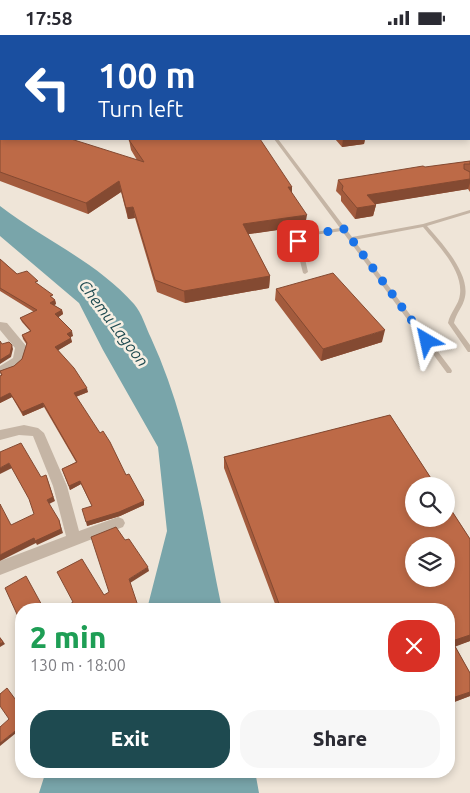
<!DOCTYPE html>
<html lang="en">
<head>
<meta charset="utf-8">
<style>
	body { margin:0; font-family:Ubuntu,sans-serif; background:#f7f7f7; color:#2b2b33; height:100vh; display:flex; flex-direction:column; font-size:19px; white-space:nowrap }
	* { box-sizing:border-box; margin:0 }
	p { font-size:16px; color:#7c7c81 }
	.icon { flex:none; width:28px; height:28px; fill:none; stroke:currentColor; stroke-width:2; stroke-linecap:round; stroke-linejoin:round }
	.map { position:relative; flex:1; overflow:hidden }
	.details { position:absolute; left:15px; top:568px; width:440px; height:175px; display:flex; flex-direction:column; background:#fff; border-radius:20px; box-shadow:0 2px 8px #0003 }
	.details>* { flex:none }
	.banner { position:absolute; left:0px; top:0px; width:470px; height:105px; box-shadow:0 2px 8px #0003; background:#1a4fa0; color:#fff; overflow:hidden }
	.controls { position:absolute; left:405px; top:442px; display:grid; gap:10px }
	.controls a { display:grid; place-items:center; width:50px; height:50px; border-radius:50%; background:#fff; box-shadow:0 2px 8px #0003; font-size:25px }
	.pin { position:absolute; display:grid; place-items:center; width:42px; height:42px; color:#fff; margin:-21px; border-radius:10px; box-shadow:0 2px 8px #0006 }
	.me { position:absolute; width:55px; margin:-28px; rotate:324deg; stroke-linejoin:round; filter:drop-shadow(0 0 4px #0008) }
	.turn { display:flex; align-items:center; gap:18px; height:105px; padding:0 15px; font-size:22px }
	.turn .icon { width:65px; height:65px; stroke-width:2.5 }
	.turn b { display:block; font-size:35px; line-height:42px }
	.round { display:grid; place-items:center; flex:none; width:52px; height:52px; border-radius:20px; background:#f7f7f7 }
	.head { display:flex; align-items:center; justify-content:space-between; height:85px; padding:0 15px }
	h1 { font-size:30px; font-weight:800; line-height:38px; color:#1e9e55 }
	.action { display:flex; gap:10px; margin-top:auto; padding:10px 15px }
	.action a { flex:1; height:58px; border-radius:20px; background:#1e4a50; color:#fff; font-size:20px; font-weight:800; line-height:58px; text-align:center }
	.action a+a { background:#f7f7f7; color:#2b2b33 }
	.status { display:flex; justify-content:space-between; align-items:center; height:35px; padding:0 25px; background:#fff; direction:ltr }
	.status svg { height:14px; fill:currentColor }
	.map>svg:first-child { display:block }
</style>
</head>
<body>
<div class="status"><b>17:58</b><svg viewBox="0 0 49 12"><path d="M0 12V9h3v3zM5 12V6h3v6zM10 12V3h3v9zM15 12V0h3v12zM26 1h20v11H26zM47 4h2v5h-2z"/></svg></div>
<div class="map">
<svg width="470" height="758" viewBox="0 0 470 758">
	<rect width="100%" height="100%" fill="#efe5d8"/>
	<path fill="#79a5aa" d="M0 171C44 205 97 227 134 269 142 278 146 293 151 303 190 388 203 483 222 574H147L167 496 158 412 103 315 79 268 0 201Z
		M46 736H255L259 758H39Z"/>
	<g fill="none" stroke-linecap="round" stroke-linejoin="round">
		<path fill="#c5b5a5" fill-rule="evenodd" d="M212 0H216L214 1H212Z
			M223 0H227L225 1H223Z
			M386 0H390L391 1H388Z
			M469 61H470V64H469Z
			M274 104H278L352 202 423 189 470 175V178L427 191C441 207 470 238 465 262 463 272 456 278 454 288L470 310V317H468L448 288C450 277 459 270 460 259 463 235 437 209 423 192L354 205 451 334 452 336 451 338H447L342 196 307 201 301 206 308 237 305 239 303 238 295 206 296 205 303 199 340 193Z"/>
		<path fill="#c5b5a5" fill-rule="evenodd" d="M0 287 7 288 27 312C26 329 15 335 0 339V331L13 323 15 313 0 295Z
			M24 390 38 393 44 398 67 451 79 496 118 482 123 484 125 488 123 492 0 540V526L66 501 53 451 33 401 19 400 0 405V395Z"/>
		<path fill="#c5b5a5" fill-rule="evenodd" d="M469 8H470V12H469Z"/>
	</g>
	<path fill="#a35b3d" fill-rule="evenodd" d="M0 0 1 1V50H0Z
		M0 102 137 125 131 115 129 105 292 152V158L305 191 248 199 270 241 269 253 185 268 157 257 135 183 128 184 121 157 88 179 0 146Z
		M335 104H365L364 109 342 112Z
		M470 126V157L468 154 375 169 376 170 373 181 355 184 341 166V161L336 156 338 145Z
		M0 224 17 239 39 250 55 265 56 269 54 270 62 275 63 279 58 282 73 301 70 302 72 307 58 315 88 357 76 362 126 440 144 470 120 481 87 491 92 471 81 449 70 455 62 434 76 427 44 372 23 381 12 362 0 368V341L1 340 0 336 14 331 22 324 27 310 23 304 22 300 30 296 22 287 20 283 34 277 0 256Z
		M276 254 382 307 321 326 275 265Z
		M390 380 436 451H414V484H446V467L470 504V606L455 611 470 638V661L449 669V574H277L224 433V422ZM414 511H446V544H414Z"/>
	<path fill="#844a32" d="M343 104H365L364 109 342 112Z
		M470 144V148L468 154 365 171 367 160Z
		M119 146 121 157 88 179 86 168Z
		M288 152H292V162Z
		M376 170 373 181 355 184 357 173Z
		M133 172 135 183 128 184 126 173Z
		M307 180 305 191 243 200V189Z
		M270 241 269 253 185 268 184 256Z
		M55 265 56 269 51 272 50 268Z
		M62 275 63 279 56 284 55 279Z
		M385 295 382 307 321 326 323 314Z
		M72 296 73 301 68 303 67 299Z
		M71 303 72 307 57 316 55 312Z
		M12 310 13 314 11 322 0 329V325Z
		M87 353 88 357 75 362 74 358Z
		M10 358 12 362 0 368V363Z
		M43 368 44 372 23 381 22 377Z
		M9 428 12 433 0 439V433Z
		M46 440 55 466 49 469 47 465Z
		M80 446 81 449 70 455 69 451Z
		M144 466V470L120 481 87 491 86 487Z
		M59 485 63 498 37 510 36 508 0 526V520Z
		M148 532 149 536 130 548 129 544Z
		M470 600V606L449 614 452 606Z
		M0 602 5 609 0 612Z
		M470 657V661L449 669V664Z
		M19 693 21 694 0 711V708Z"/>
	<path fill="#bd6a47" stroke="#844a32" fill-rule="evenodd" d="M0 0H211V1H1V26H0Z
		M0 33 1 34V41H0Z
		M0 102H1V104H71L144 127 129 105 135 104H260L292 152H288L307 180 243 189 270 241 184 256 155 245 133 172 126 173 119 146 86 168 0 137Z
		M470 126V129H464V134L470 137V144L367 160 376 170 357 173 342 155 343 151 338 145 423 131 425 132Z
		M0 224 17 239 27 236 38 246 35 247 53 260 50 261 55 265 50 268 62 275 55 279 72 296 67 299 71 303 55 312 74 333 87 353 74 358 100 398 103 396 110 407 126 440 129 439 144 466 119 477 86 487 82 474 92 471 80 446 69 451 62 434 77 427 43 368 22 377 10 358 0 363V341L2 340 0 336 14 331 22 324 27 308 22 300 31 296 20 283 37 275 0 253Z
		M333 238 385 295 323 314 276 254Z
		M0 306 2 309 9 307 12 310 10 319 0 325Z
		M390 380 436 451H414V484H446V467L470 504V600L452 606 470 638V657L449 664V574H281L224 422ZM414 511H446V544H414Z
		M21 408 41 442 46 440 53 462 47 465 59 485 61 494 35 506 34 503 0 520V469L11 490 34 479 29 464 9 428 0 433V417Z
		M116 492 125 505 129 504 148 532 129 544 139 574H63L73 567 57 537 82 524 104 560 109 557 91 502Z
		M26 541 44 574H21V588L5 553Z
		M0 603 3 607 0 609Z
		M7 653 21 672V671V696L19 693 0 708V692L9 684 0 671V659Z"/>
	<g fill="none" stroke-linecap="round" stroke-linejoin="round">
		<path stroke="#1a73e8" stroke-width="9" stroke-dasharray="0 16.2" d="M298 206 305 200 344 194 427 306"/>
	</g>
	<g text-anchor="middle" dominant-baseline="central" stroke-width="5" stroke-linejoin="round" paint-order="stroke">
		<g font-size="16" font-style="italic" fill="#1e4a50" stroke="#f7efe3">
			<text transform="translate(114 288) rotate(53)">Chemu Lagoon</text>
		</g>
	</g>
</svg>
<div class="controls">
<a><svg class="icon" aria-label="search" viewBox="0 0 24 24"><circle cx="10" cy="10" r="6"/><path d="M15 15l6 6"/></svg></a>
<a><svg class="icon" aria-label="layers" viewBox="0 0 24 24"><path d="M12 4l9 5-9 5-9-5zM3 14l9 5 9-5"/></svg></a>
</div>
<div class="pin" style="left:298px;top:206px;background:#d93025"><svg class="icon" aria-label="arrive" viewBox="0 0 24 24"><path d="M6 21V4h12l-3 4 3 4H6"/></svg></div>
<svg class="me" style="left:427px;top:306px" viewBox="-20 -20 40 40"><path d="M0-17L14 15 0 8-14 15z" fill="#1a73e8" stroke="#fff" stroke-width="4"/></svg>
<div class="banner">
<div class="turn"><svg class="icon" aria-label="left" viewBox="0 0 24 24"><path d="M17 20v-9H6M10 6l-5 5 5 5"/></svg><div><b>100 m</b>Turn left</div></div>
</div>
<section class="details">
<div class="head"><div><h1>2 min</h1><p>130 m · 18:00</p></div><a class="round" style="background:#d93025;color:#fff"><svg class="icon" aria-label="close" viewBox="0 0 24 24"><path d="M6 6l12 12M18 6L6 18"/></svg></a></div>
<div class="action"><a>Exit</a><a>Share</a></div>
</section>
</div>
</body>
</html>
